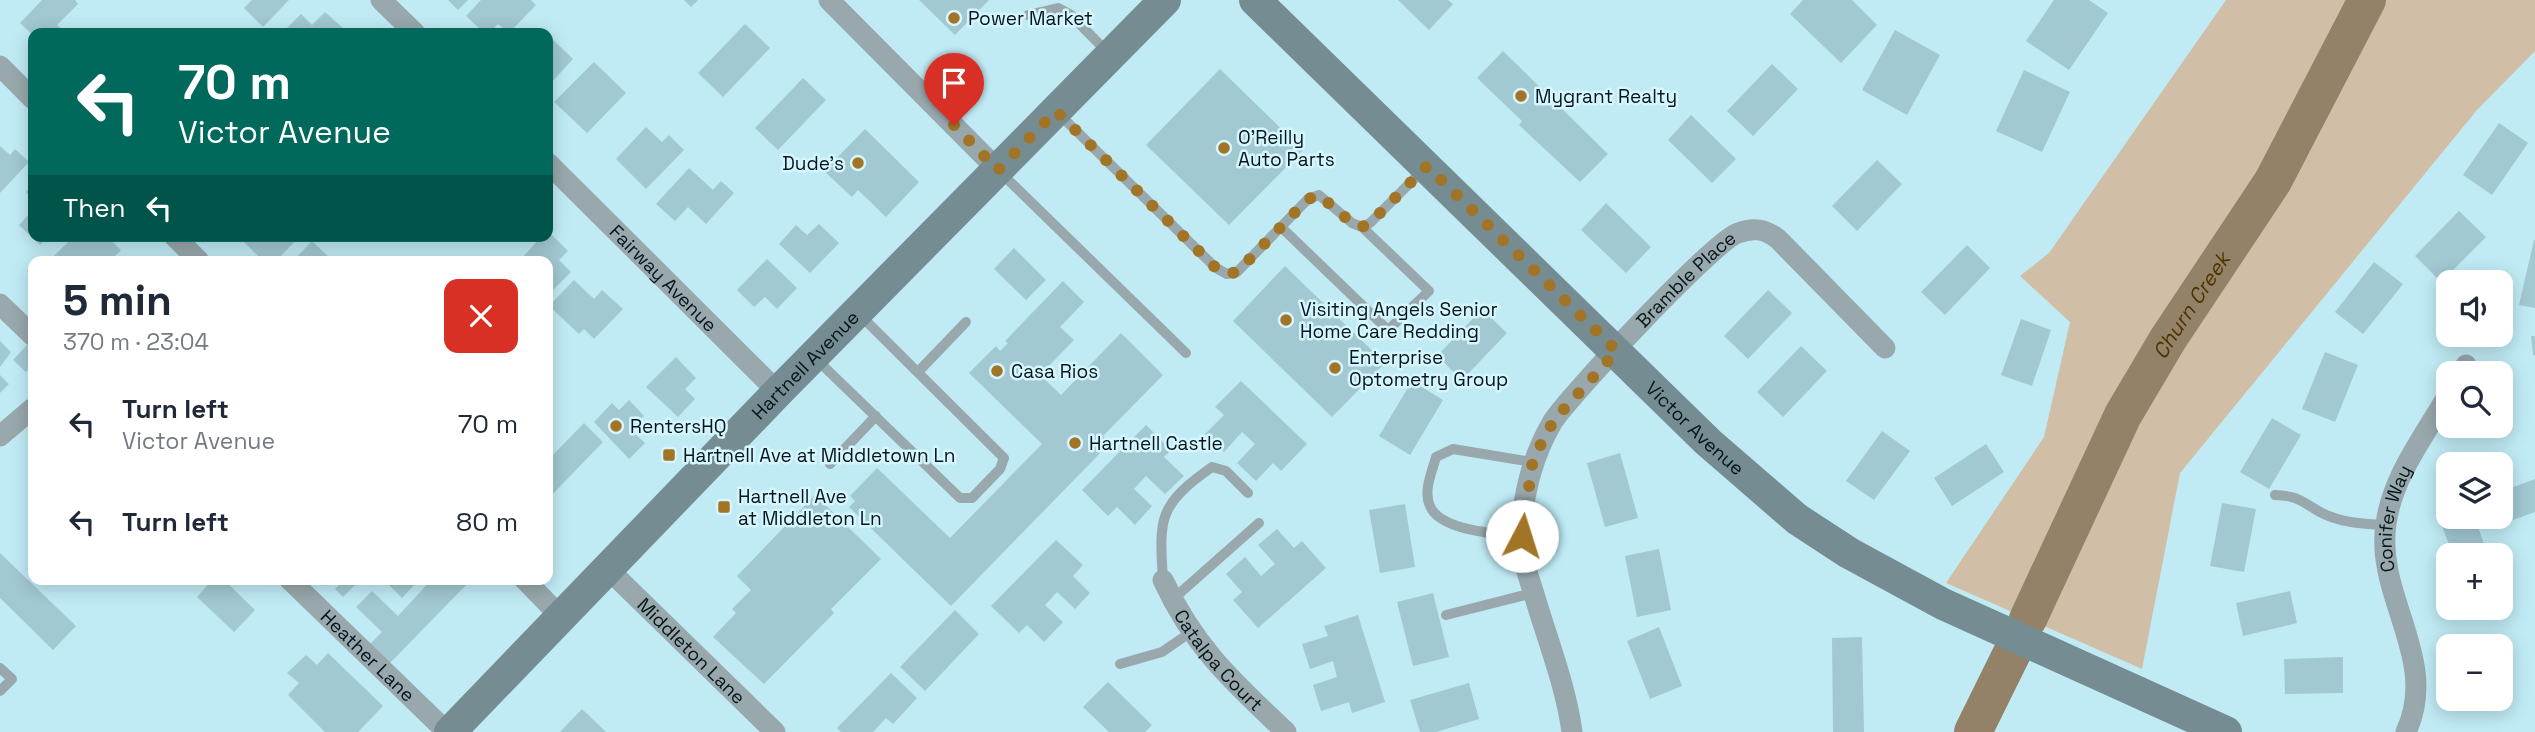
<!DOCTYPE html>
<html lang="en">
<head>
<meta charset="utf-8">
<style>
	body { margin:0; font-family:"Space Grotesk",sans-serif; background:#f6f6f7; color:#1f2937; height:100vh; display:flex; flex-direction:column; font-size:26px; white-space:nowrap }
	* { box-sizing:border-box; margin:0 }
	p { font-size:23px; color:#747a83 }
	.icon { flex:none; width:38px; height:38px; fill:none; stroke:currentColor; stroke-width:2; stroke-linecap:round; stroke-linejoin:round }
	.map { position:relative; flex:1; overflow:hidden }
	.sheet { position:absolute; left:28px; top:256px; width:525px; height:329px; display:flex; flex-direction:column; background:#fff; border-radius:14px; box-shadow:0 4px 18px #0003 }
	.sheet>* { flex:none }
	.top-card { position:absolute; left:28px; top:28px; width:525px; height:214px; border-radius:14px; box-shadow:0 4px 18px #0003; background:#00695c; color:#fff; overflow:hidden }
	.tools { position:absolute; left:2436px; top:270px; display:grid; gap:14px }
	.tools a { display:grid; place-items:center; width:77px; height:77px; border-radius:14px; background:#fff; box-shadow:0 4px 18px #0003; font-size:35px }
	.pin { position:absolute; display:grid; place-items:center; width:60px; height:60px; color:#fff; margin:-72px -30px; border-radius:50% 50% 50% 0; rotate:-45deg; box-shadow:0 0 7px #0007 }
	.pin .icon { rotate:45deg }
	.me { position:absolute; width:77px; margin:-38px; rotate:5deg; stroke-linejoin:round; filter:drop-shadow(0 0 5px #0008) }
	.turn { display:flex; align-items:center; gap:24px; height:147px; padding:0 35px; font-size:32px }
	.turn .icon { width:91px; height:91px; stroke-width:2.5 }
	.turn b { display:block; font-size:49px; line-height:60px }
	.then { display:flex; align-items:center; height:66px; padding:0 35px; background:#0003; gap:14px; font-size:26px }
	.round { display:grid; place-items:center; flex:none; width:74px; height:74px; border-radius:14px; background:#f6f6f7 }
	.summary { display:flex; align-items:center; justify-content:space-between; height:119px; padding:0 35px }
	h1 { font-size:42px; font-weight:700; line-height:52px }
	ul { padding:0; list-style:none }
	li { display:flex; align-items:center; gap:21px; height:98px; padding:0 35px }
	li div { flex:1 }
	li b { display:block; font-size:26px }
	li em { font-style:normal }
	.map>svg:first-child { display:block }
</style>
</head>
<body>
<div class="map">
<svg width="2535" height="732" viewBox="0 0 2535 732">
	<rect width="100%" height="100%" fill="#c0ebf5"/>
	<path fill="#d0bfa6" d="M2226 0H2535V51L2477 110 2180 473 2142 669 1946 583 2044 437 2070 322 2020 276 2049 253Z"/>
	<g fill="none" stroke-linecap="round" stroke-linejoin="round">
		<g stroke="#948268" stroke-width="38">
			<path id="s1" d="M2028 619 2123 415 2168 339 2273 181 2367 0"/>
			<path d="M1973 732 2012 653"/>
		</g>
	</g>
	<path fill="#a2c8d2" d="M42 0H75L78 4 57 25 66 33 33 35 20 23Z
		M252 0H289L263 27 244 8Z
		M448 0H468L458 10Z
		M481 0H531L536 5 509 33 498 24 489 33H484L466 16Z
		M684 0H698L691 7Z
		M919 0H989L955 35Z
		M1398 0H1448L1453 4 1429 30Z
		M1803 0H1852L1877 25 1841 63 1790 14Z
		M2054 0H2089L2108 13 2069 70 2026 41Z
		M325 12 345 30 342 33H282L301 14 312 25Z
		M745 24 770 48 723 97 698 73Z
		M1895 30 1940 55 1907 115 1862 90Z
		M548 35 573 59 550 84 548 82Z
		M1503 51 1608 154 1580 182 1519 125 1522 121 1477 78Z
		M594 62 626 93 587 133 554 102Z
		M1772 64 1798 89 1753 136 1727 111Z
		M1220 69 1303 150 1229 225 1146 145Z
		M2024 70 2070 92 2042 152 1996 131Z
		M803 78 826 100 778 150 755 128Z
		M1691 115 1736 159 1712 183 1668 140Z
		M2499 123 2528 143 2492 195 2463 175Z
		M646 127 662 142 669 135 684 150 646 189 616 159Z
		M865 129 919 182 886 217 858 190 852 197 824 171Z
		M0 146 10 155 15 149 29 162 0 193Z
		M1877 160 1902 184 1857 231 1832 206Z
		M689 168 713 190 721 181 734 193 706 224 688 207 675 221 656 204Z
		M33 184V199L26 192Z
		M1606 203 1651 247 1626 273 1581 230Z
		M33 210V236H48L40 245 19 225Z
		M2459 211 2486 237 2441 282 2415 256Z
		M819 224 839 243 810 273 779 244 796 225 807 235Z
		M548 231 568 251 559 260 571 272 549 294 548 261H519L542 236H548Z
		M74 236H106L121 250 110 261H49Z
		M238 236H300L276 261H263Z
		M2534 240H2535V308L2519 305Z
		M312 241 333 261H293Z
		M1967 245 1990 268 1945 315 1921 292Z
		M1014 248 1046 280 1026 300 994 269Z
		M767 259 797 288 777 309 765 297 754 307 737 290Z
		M2374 262 2403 284 2363 334 2335 312Z
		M1285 266 1385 363 1332 417 1233 321Z
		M574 280 594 299 602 290 623 309 594 339 584 329 579 334 549 306Z
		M1063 281 1084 302 1060 327 1074 340 1040 375 1061 395 1121 333 1163 375 1103 436 1110 443 951 606 849 507 855 501 850 496 877 468 950 538 1042 444 969 373 996 346 1000 351 1008 343 1005 341Z
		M1768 290 1792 313 1748 359 1724 336Z
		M1482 309 1507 333 1462 380 1437 356Z
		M2021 319 2051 330 2032 386 2001 375Z
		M2531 336H2535V355H2533Z
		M0 341 11 352 0 367Z
		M28 344 33 350V364L26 372 13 360Z
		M1801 346 1827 371 1783 417 1757 392Z
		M2325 352 2358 365 2335 422 2302 409Z
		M676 357 696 378 685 389 695 399 678 417 646 387Z
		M0 375 9 384 0 393Z
		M1241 381 1307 444 1281 471 1273 463 1256 481 1237 463 1255 444 1242 432 1224 452 1205 434 1224 415 1215 407Z
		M1412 381 1443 400 1410 455 1379 436Z
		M629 400 644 416 631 430 645 443 629 459 594 422 612 403 619 410Z
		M2272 418 2301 435 2269 489 2240 472Z
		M584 423 603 442 548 499V460Z
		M1146 425 1171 450 1164 457 1184 476 1165 494 1146 476 1134 489 1152 506 1135 525 1117 507 1108 516 1082 490Z
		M1882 431 1910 451 1874 500 1846 481Z
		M1986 444 2004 472 1952 506 1934 478Z
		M1620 453 1638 518 1605 527 1587 463Z
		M2535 479V512L2513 520 2503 491Z
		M815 495 881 559 831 609 834 613 764 684 713 637 736 613 732 609 751 590 737 576Z
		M2222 503 2256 509 2244 572 2210 566Z
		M1405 504 1415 567 1380 573 1369 510Z
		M2448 509V516H2474L2488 555H2453L2437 513Z
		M1277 529 1294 548 1302 541 1326 568 1258 628 1233 600 1242 592 1226 574 1245 557 1261 576 1275 564 1258 545Z
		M1056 540 1083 565 1073 576 1090 593 1075 609 1057 592 1045 605 1063 622 1044 642 1027 625 1019 633 991 606Z
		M1659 549 1671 610 1637 617 1625 556Z
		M0 553 76 626 53 650 0 598Z
		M213 579H223L255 610 234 632 197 597Z
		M311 579H328L325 586Z
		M345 579 358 582 343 597 335 589Z
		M383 579H420L402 598Z
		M432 579H472L389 664 369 645 382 632 356 607 372 591 398 616Z
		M2290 591 2297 623 2243 636 2236 603Z
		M1433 593 1449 657 1413 666 1397 602Z
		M955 610 979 634 925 691 900 667Z
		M1358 615 1385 702 1352 713 1349 702 1321 711 1313 685 1337 677 1333 661 1310 669 1302 644 1328 636 1324 626Z
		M1659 627 1682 686 1650 699 1627 641Z
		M1862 637 1864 732H1833L1832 638Z
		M328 653 383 706 358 732H325L288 695 299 683 287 673 306 655 317 665Z
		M2343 657V693L2285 694 2284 659Z
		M891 673 917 698 893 724 886 718 873 732H841L837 728Z
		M1108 682 1152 725 1145 732H1109L1083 707Z
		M1469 683 1479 719 1436 732H1420L1410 700Z
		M2462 698H2491V711L2462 710Z
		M582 709 606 732H560Z"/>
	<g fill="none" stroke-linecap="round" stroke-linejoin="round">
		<path stroke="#98a8ac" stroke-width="10" d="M1028 15 1058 8 1071 15 1108 53
			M1058 113 1216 268 1227 274 1237 272 1308 199 1319 195 1352 223 1362 227 1370 223 1425 168
			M1000 172 1186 353
			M1281 227 1388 330 1429 291 1362 227
			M815 358 960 498H972L1000 469 1004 458 859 314
			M918 372 966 322
			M830 464 876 416
			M2275 495C2300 496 2300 501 2320 512 2341 523 2363 524 2385 525
			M1522 536C1498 534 1440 531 1430 506 1423 491 1432 472 1436 457L1453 449 1532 462
			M1163 580C1159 518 1158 505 1212 467L1226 471 1248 493
			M1172 600 1259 523
			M1446 615 1533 593
			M1120 664 1162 652 1191 632
			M0 668 12 679 0 691"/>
		<g stroke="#98a8ac" stroke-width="21">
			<path d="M381 0 415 33"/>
			<path d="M829 0 998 170"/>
			<path d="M0 66 33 99"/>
			<path id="s2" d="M548 163 778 392"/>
			<path d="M174 236 199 261"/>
			<path d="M0 304 33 336"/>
			<path d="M2462 373 2466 365"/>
			<path d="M0 436 33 408"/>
			<path id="s3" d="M608 569 775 732"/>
			<path id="s4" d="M289 579 447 732"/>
			<path d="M524 579 561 617"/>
			<path id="s5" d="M1163 580C1194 647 1233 682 1286 732"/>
			<path id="s6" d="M1572 732C1566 686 1547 639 1534 594 1527 573 1519 549 1521 527 1525 488 1533 455 1553 421 1570 395 1715 240 1738 233 1754 227 1765 229 1778 239L1885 348"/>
			<path id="s7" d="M2406 732C2440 659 2375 597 2386 524 2392 477 2425 435 2448 395"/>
		</g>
		<g stroke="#748c92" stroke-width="32">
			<path id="s8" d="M1255 0 1708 442 1797 519 1849 553 1943 604 2226 732"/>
			<path id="s9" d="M450 732 778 392 1165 0"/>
		</g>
	</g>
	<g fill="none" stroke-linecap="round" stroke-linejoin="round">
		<path stroke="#a27426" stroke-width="12" stroke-dasharray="0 21.6" d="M954 125 998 170 1056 111 1216 268 1227 274 1237 272 1308 199 1319 195 1352 223 1362 227 1370 223 1427 166 1617 351 1554 420 1533 459 1522 536"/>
	</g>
	<g fill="#a27426" stroke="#d5f6ff" stroke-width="2.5">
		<circle cx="954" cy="18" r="7"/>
		<circle cx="1521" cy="96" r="7"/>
		<circle cx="1224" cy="148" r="7"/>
		<circle cx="858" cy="163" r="7"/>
		<circle cx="1286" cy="320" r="7"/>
		<circle cx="1335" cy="368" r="7"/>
		<circle cx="997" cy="371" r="7"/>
		<circle cx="616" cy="426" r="7"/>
		<circle cx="1075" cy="443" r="7"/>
		<rect x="662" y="448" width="14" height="14" rx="3.5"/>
		<rect x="717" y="500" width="14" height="14" rx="3.5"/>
	</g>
	<g text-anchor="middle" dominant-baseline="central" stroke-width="5" stroke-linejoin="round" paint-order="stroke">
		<g font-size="19" fill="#06161a" stroke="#d5f6ff" text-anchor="start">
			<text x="968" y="18">Power Market</text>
			<text x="1535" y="96">Mygrant Realty</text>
			<text x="1238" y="137">O'Reilly<tspan x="1238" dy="22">Auto Parts</tspan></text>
			<text x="844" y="163" text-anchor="end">Dude's</text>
			<text x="1300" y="309">Visiting Angels Senior<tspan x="1300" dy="22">Home Care Redding</tspan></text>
			<text x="1349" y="357">Enterprise<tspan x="1349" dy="22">Optometry Group</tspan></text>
			<text x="1011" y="371">Casa Rios</text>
			<text x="630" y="426">RentersHQ</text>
			<text x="1089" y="443">Hartnell Castle</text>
			<text x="683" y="455">Hartnell Ave at Middletown Ln</text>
			<text x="738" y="496">Hartnell Ave<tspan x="738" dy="22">at Middleton Ln</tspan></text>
		</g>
		<g font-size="19" fill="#06161a" stroke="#d5f6ff">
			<text stroke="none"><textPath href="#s2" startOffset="163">Fairway Avenue</textPath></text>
			<text stroke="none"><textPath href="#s6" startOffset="518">Bramble Place</textPath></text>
			<text stroke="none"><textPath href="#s9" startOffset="511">Hartnell Avenue</textPath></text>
			<text stroke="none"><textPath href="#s8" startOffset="614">Victor Avenue</textPath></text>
			<text stroke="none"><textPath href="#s7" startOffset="220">Conifer Way</textPath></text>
			<text stroke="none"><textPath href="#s3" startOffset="117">Middleton Lane</textPath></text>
			<text stroke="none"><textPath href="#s4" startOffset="110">Heather Lane</textPath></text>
			<text stroke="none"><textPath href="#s5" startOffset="98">Catalpa Court</textPath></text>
		</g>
		<g font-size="21" font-style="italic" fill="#4d3200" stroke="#d5f6ff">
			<text stroke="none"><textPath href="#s1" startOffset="354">Churn Creek</textPath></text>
		</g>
	</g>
</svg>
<div class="tools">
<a><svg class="icon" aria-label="sound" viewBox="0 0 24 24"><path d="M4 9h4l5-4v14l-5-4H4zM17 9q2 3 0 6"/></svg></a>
<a><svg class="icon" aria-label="search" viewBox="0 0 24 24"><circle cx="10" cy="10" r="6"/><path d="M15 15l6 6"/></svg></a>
<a><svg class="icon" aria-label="layers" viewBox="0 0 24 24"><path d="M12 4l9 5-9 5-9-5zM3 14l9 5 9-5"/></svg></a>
<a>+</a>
<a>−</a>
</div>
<div class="pin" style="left:954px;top:125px;background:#d93025"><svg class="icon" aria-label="arrive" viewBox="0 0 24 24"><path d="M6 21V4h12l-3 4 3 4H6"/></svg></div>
<svg class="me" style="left:1522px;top:536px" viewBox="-20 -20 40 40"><circle r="19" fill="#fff"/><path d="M0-13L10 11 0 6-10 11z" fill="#a27426"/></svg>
<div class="top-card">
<div class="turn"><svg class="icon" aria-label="left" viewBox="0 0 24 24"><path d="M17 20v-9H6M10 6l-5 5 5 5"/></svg><div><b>70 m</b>Victor Avenue</div></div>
<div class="then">Then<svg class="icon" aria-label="left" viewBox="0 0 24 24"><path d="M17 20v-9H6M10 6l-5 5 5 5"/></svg></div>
</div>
<section class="sheet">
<div class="summary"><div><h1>5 min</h1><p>370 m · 23:04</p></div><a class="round" style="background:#d93025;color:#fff"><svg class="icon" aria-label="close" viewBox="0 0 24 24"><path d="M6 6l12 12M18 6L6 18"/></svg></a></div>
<ul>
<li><svg class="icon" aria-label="left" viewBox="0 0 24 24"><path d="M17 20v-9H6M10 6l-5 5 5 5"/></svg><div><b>Turn left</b><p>Victor Avenue</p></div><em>70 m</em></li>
<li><svg class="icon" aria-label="left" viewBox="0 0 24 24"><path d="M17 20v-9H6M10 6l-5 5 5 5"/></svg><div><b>Turn left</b></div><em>80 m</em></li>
</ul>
</section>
</div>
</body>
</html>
